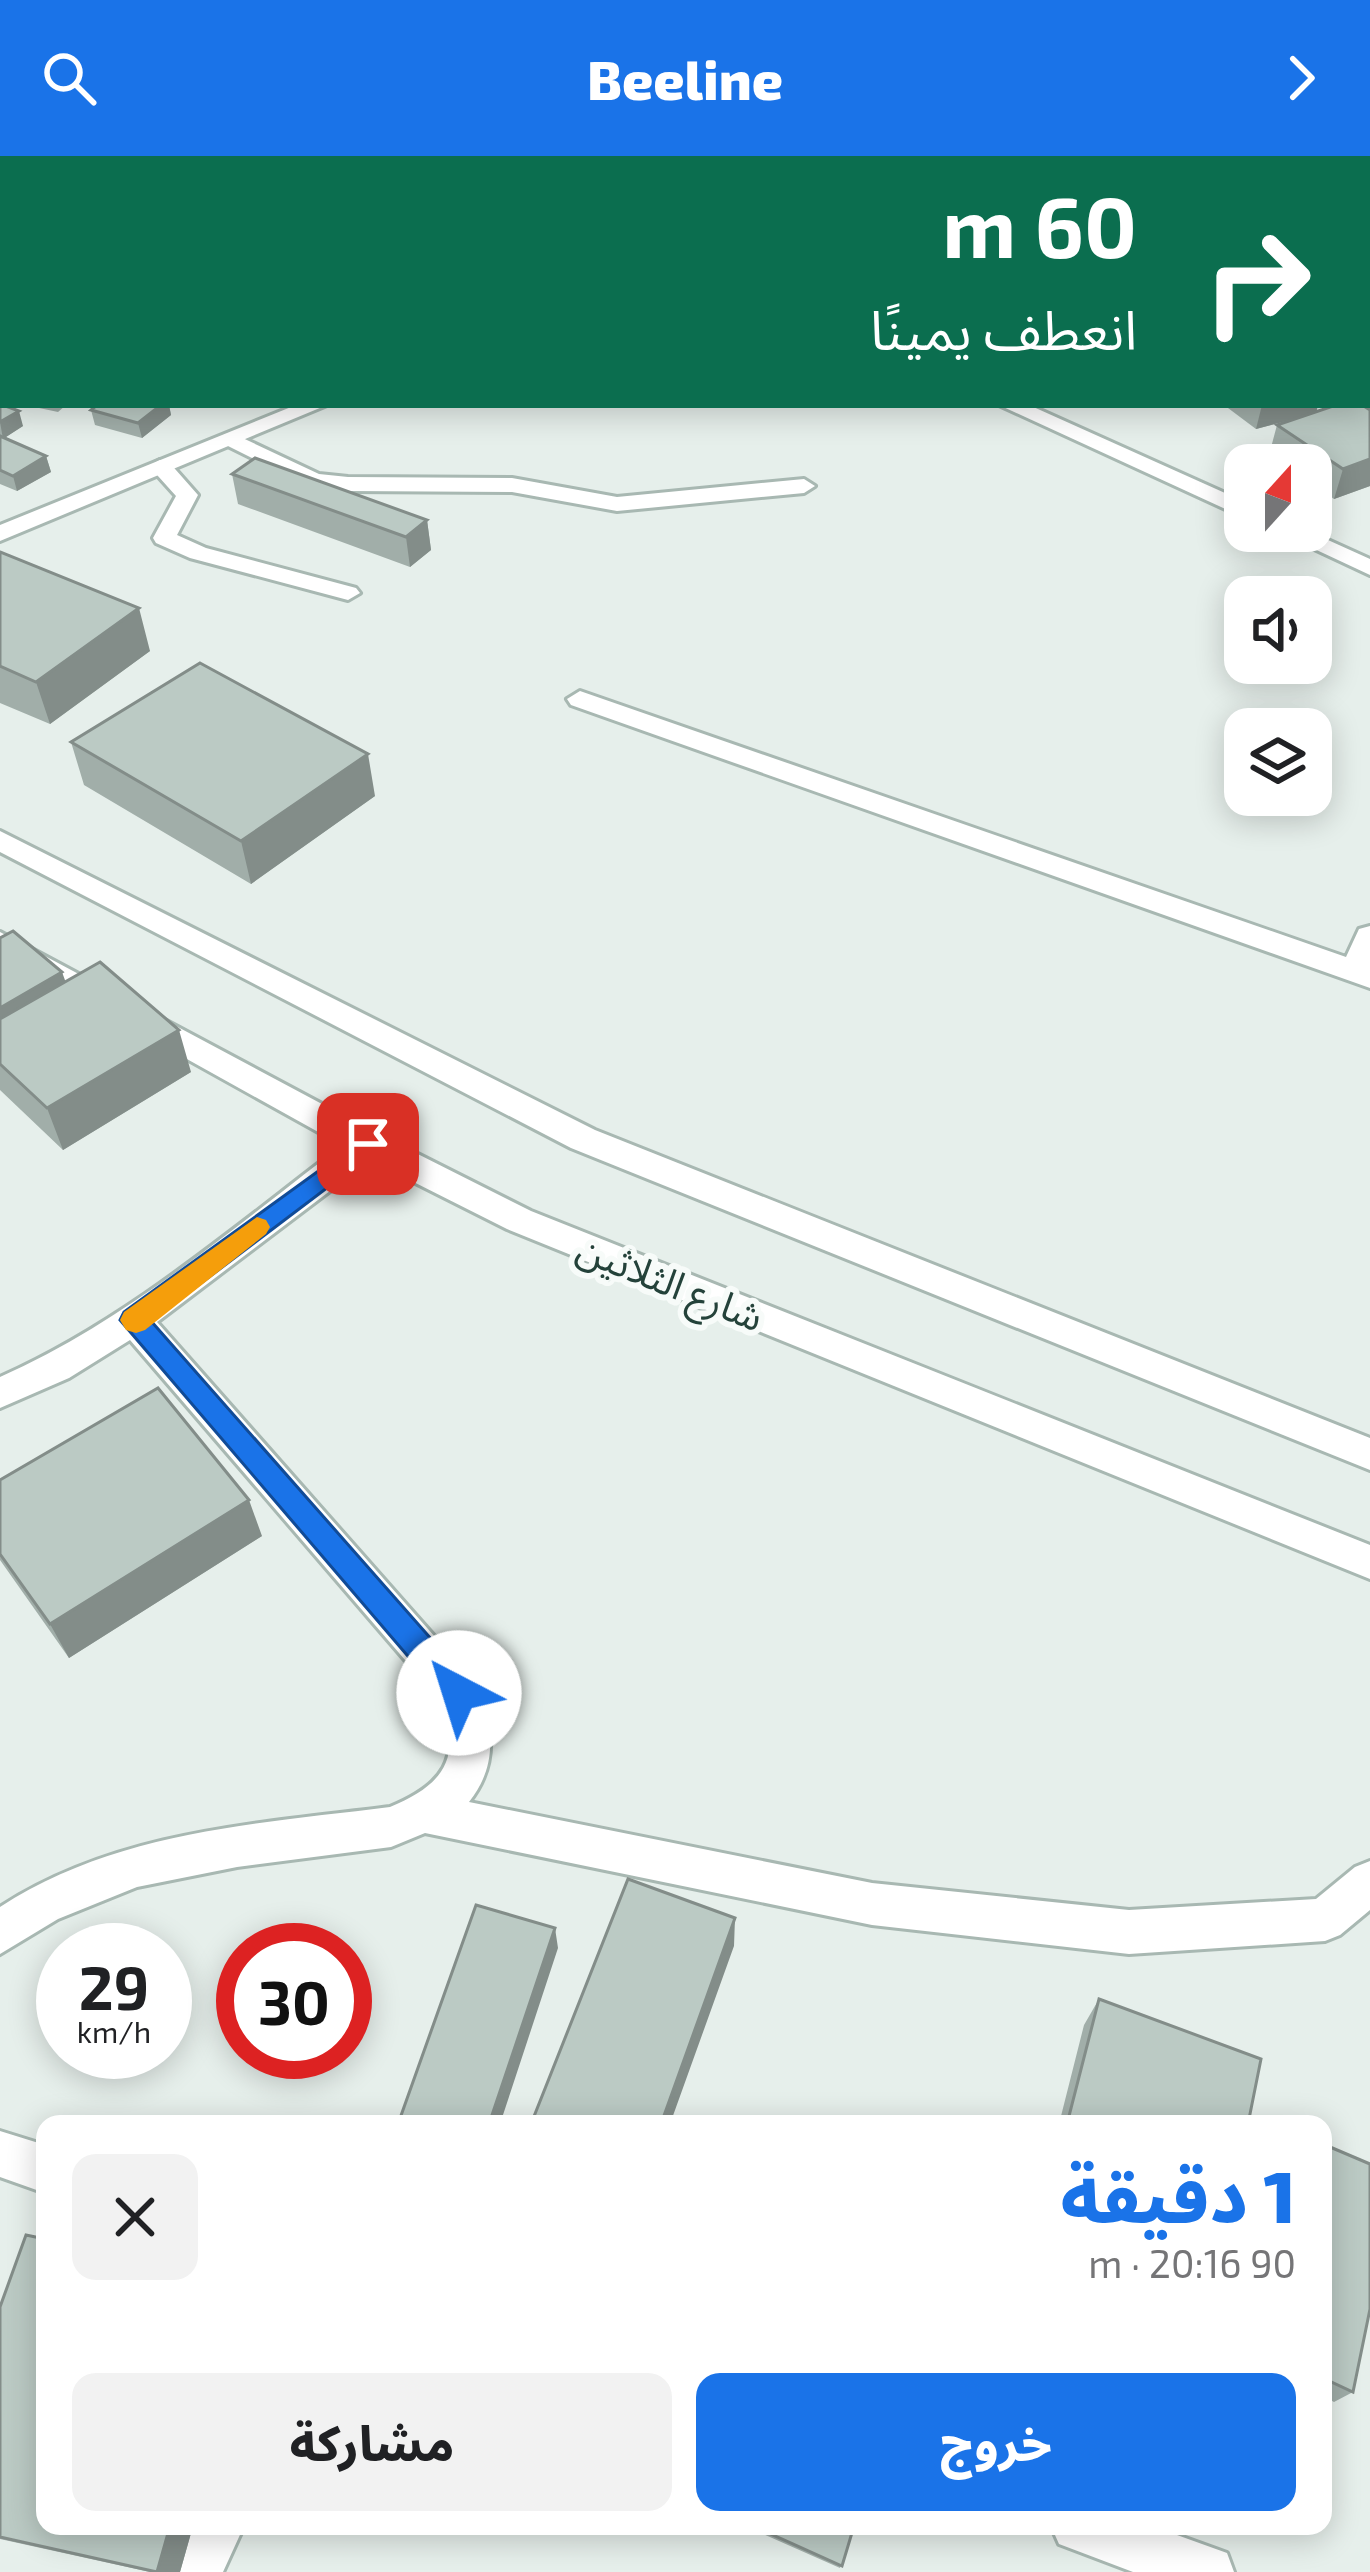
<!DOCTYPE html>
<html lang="ar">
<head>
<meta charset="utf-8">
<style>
	body { margin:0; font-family:"Exo 2","Noto Sans Arabic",sans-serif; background:#f2f2f2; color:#202124; direction:rtl; height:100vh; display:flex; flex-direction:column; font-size:45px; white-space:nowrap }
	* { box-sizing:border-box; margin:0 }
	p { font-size:39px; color:#757577 }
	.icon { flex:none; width:66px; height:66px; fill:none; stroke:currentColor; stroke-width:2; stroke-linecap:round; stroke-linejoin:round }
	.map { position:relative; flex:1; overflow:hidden; direction:ltr }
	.drawer { position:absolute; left:36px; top:1959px; width:1296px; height:420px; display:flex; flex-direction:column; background:#fff; border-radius:24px; box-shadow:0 6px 30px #0003; direction:rtl }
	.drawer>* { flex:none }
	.hud { position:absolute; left:0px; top:0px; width:1371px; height:252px; box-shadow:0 6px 30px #0003; direction:rtl; background:#0b6e4f; color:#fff; overflow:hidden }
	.needle { width:78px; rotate:21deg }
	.controls { position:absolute; left:1224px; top:288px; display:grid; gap:24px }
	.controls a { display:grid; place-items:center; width:108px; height:108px; border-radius:24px; background:#fff; box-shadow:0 6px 30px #0003; font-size:60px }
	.speed { position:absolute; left:36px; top:1767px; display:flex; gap:24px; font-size:60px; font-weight:700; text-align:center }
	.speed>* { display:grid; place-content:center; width:156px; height:156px; border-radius:50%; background:#fff; box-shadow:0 6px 30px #0003; line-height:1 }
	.speed small { font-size:30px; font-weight:400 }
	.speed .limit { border:18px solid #d22; background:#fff; color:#111 }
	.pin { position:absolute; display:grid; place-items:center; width:102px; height:102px; color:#fff; margin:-51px; border-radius:24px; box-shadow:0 6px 18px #0006 }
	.me { position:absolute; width:132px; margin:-66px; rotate:320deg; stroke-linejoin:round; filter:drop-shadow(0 0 9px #0008) }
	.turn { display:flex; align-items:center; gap:42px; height:252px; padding:0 36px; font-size:54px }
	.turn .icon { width:156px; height:156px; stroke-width:2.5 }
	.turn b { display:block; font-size:84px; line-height:102px }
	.round { display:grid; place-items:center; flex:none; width:126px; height:126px; border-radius:24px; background:#f2f2f2 }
	.summary { display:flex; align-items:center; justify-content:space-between; height:204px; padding:0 36px }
	h1 { font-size:72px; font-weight:800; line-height:90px; color:#1a73e8 }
	.primary-button { display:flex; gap:24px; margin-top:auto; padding:24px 36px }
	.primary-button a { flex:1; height:138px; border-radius:24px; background:#1a73e8; color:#fff; font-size:48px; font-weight:800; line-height:138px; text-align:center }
	.primary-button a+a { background:#f2f2f2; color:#202124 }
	header { display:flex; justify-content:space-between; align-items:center; height:156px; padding:0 36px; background:#1a73e8; color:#fff; font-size:54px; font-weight:800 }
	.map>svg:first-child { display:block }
</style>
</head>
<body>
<header><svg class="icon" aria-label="forward" viewBox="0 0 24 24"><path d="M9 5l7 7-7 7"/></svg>Beeline<svg class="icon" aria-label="search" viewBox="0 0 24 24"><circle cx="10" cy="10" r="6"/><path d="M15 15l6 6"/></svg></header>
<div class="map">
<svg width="1370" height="2416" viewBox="0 0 1370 2416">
	<rect width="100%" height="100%" fill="#e6efeb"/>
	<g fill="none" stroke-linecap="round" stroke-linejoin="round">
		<g stroke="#a8b8b2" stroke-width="6">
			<path id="service" d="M234 278 319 318 348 321 512 322 617 341 804 323 815 330 804 337 617 355 512 336 348 335 306 329 226 289V279Z
				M160 304 168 305 198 339 177 379 206 392 356 432 360 437 348 444 190 402 156 387 153 382 176 340 149 310Z"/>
		</g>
		<g stroke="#a8b8b2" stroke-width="6">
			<path id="minor" d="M288 0H313L286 3Z
				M876 0H903L905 3H878Z
				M1360 0H1370V8L1368 3H1358Z
				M0 113H3L0 127Z
				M1368 159H1370V172H1368Z
				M296 249H327L0 385V369Z
				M999 249H1029L1245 346V362Z
				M1276 375H1308L1370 403V419Z
				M580 535 1346 801 1359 773 1370 770V832L571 549 567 543Z
				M368 976 380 979 384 988 380 997 157 1166 473 1524C493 1567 500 1607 469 1646L872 1727 1129 1754 1316 1743 1355 1711 1370 1705V1754L1340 1779 1325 1785 1129 1798 872 1769 425 1677 391 1691 237 1711 137 1731 58 1763 0 1798V1751C117 1675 256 1668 390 1651 443 1629 462 1603 442 1547L130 1184 69 1222 0 1252V1221C131 1163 242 1064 356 979Z
				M0 1975 45 1989V2037L0 2021Z
				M190 2370H244L223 2416H169Z
				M1051 2370H1152L1227 2397 1234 2416H1133L1059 2388Z"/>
		</g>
		<g stroke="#a8b8b2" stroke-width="6">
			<path id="tertiary" d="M0 675 595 974 1370 1282V1314L571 992 0 696Z
				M0 776 380 979 531 1055 1370 1389V1423L507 1073 356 997 0 799Z"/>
		</g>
		<use href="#service" fill="#fff" fill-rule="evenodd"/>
		<use href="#minor" fill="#fff" fill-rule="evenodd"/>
		<use href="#tertiary" fill="#fff" fill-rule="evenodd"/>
	</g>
	<path fill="#a1aea9" d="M0 0H55L51 3H3V28L0 29Z
		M63 0H192L193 3H64Z
		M659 0H705V3H659Z
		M737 0H791L785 3H746Z
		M1149 0H1207L1202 3H1113Z
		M1368 168H1370V330L1334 343 1311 327V309H1284L1269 299 1277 269 1302 261 1256 273 1224 249H1318L1316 256 1336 249H1368Z
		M0 248 23 270 4 282 46 300 51 316 17 335 0 328Z
		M25 249H66L58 256Z
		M97 249H169L171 259 142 282 95 269 91 254Z
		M232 318 427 364 431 394 410 411 238 348Z
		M0 396 150 495 50 568 0 547Z
		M71 586 375 640 251 728 84 629Z
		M0 782 66 826 191 916 63 994 0 934Z
		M0 1324 262 1380 69 1502 0 1404Z
		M1099 1843 1248 1968H1059L1084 1869Z
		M1323 1988 1353 2236 1334 2246 1323 2240Z
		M0 2151 45 2370H193L180 2416H150L0 2383Z
		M745 2370H854L840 2412Z"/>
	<path fill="#838d89" d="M35 0H55L51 3H36Z
		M151 0H192L193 3H145Z
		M617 0H643L638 3H614Z
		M770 0H791L785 3H770Z
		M1186 0H1207L1202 3H1185Z
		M3 11V28L0 29V12Z
		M3 145V181L0 183V147Z
		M161 249H169L171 259 142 282 138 267Z
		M1262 249H1318L1316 257 1256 273Z
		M19 255 23 270 3 283 0 266Z
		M46 300 51 316 17 335 13 320Z
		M1370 303V330L1334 343 1343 313Z
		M427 364 431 394 410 411 406 381Z
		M139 452 150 495 50 568 36 526Z
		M368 598 375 640 251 728 241 685Z
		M62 816 73 846 0 890V852Z
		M179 874 191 916 63 994 47 952Z
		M249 1344 262 1380 69 1502 50 1468Z
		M735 1762 734 1790 670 1968H661Z
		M555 1772 558 1792 500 1968H489Z
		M170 2370H193L180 2416H157Z"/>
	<path fill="#bbcac4" stroke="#838d89" stroke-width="3" d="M0 0H6L16 3H3V11L0 12Z
		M106 0H151L145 3H115Z
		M1118 0H1145L1153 3H1113Z
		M1368 168H1370V223L1368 222Z
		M0 248 3 249 19 255 0 266Z
		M97 249H161L138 267 91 254Z
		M1336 249H1362L1370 254V303L1343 313 1277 269Z
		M0 280 46 300 13 320 0 314Z
		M255 302 427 364 406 381 232 318Z
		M0 396 139 452 36 526 0 510Z
		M200 507 368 598 241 685 71 586Z
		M13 775 62 816 0 852V782Z
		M100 806 179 874 47 952 0 908V863Z
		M158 1232 249 1344 50 1468 0 1398V1324Z
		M628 1723 735 1762 661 1968H531Z
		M476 1749 555 1772 489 1968H398Z
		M1099 1843 1261 1903 1248 1968H1067Z
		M1323 1988 1370 2008V2153L1353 2236 1323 2222Z
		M26 2079 45 2083V2370H170L157 2416 0 2381V2151Z
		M753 2370H854L842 2410Z"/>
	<path fill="#1a73e8" stroke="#114b97" stroke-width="3" d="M368 979 380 988 377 994 151 1165 470 1527 474 1537 470 1547 459 1551 448 1547 120 1164 124 1156Z"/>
	<path fill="#f59e0b" d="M257 1061 266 1064 270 1071 266 1078 145 1174 136 1177 126 1174 120 1164 124 1156Z"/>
	<g text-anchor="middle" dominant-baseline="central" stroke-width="12" stroke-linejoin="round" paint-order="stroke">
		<g font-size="39" fill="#24423a" stroke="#f7fbf9">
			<text transform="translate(671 1125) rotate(22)">شارع الثلاثين</text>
		</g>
	</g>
</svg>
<div class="controls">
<a><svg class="needle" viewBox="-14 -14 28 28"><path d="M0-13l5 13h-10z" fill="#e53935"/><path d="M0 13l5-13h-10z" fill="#757577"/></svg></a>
<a><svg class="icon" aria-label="sound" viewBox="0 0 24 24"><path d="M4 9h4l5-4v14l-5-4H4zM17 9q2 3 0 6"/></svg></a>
<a><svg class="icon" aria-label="layers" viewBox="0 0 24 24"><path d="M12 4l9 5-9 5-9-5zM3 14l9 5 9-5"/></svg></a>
</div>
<div class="speed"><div>29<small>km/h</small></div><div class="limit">30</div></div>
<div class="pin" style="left:368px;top:988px;background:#d93025"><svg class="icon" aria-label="arrive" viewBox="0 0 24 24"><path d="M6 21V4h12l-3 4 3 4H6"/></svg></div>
<svg class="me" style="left:459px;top:1537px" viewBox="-20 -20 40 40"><circle r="19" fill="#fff"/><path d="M0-13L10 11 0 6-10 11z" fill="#1a73e8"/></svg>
<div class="hud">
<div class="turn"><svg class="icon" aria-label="right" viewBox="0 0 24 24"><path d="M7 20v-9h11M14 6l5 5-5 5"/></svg><div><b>60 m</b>انعطف يمينًا</div></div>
</div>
<section class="drawer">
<div class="summary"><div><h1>1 دقيقة</h1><p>90 m · 20:16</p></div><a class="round"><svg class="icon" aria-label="close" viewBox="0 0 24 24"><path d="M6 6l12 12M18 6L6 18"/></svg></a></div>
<div class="primary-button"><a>خروج</a><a>مشاركة</a></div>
</section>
</div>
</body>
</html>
